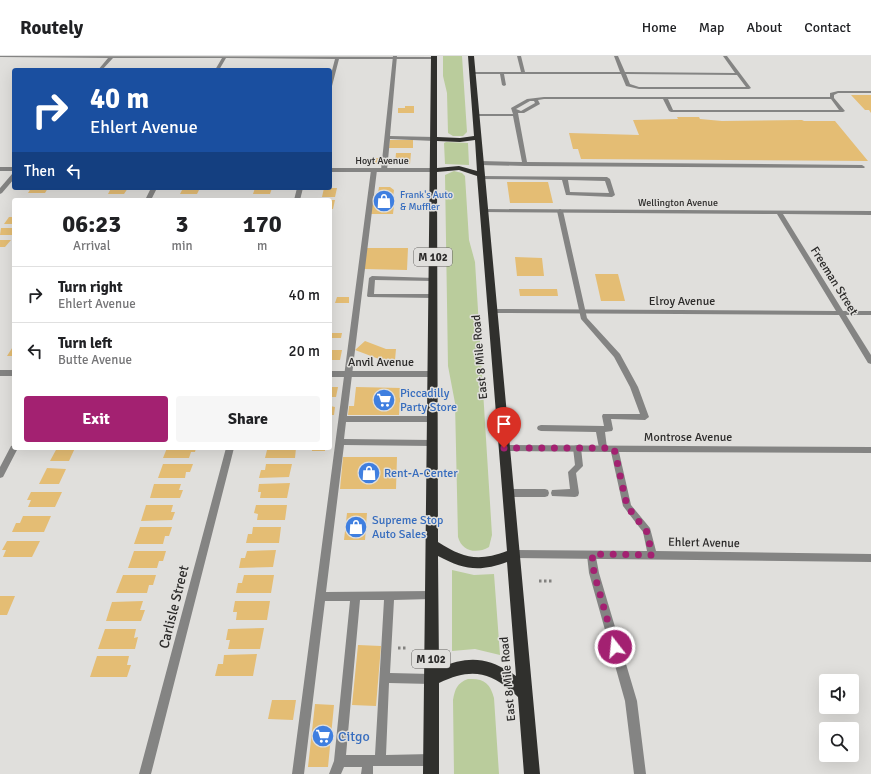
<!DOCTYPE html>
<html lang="en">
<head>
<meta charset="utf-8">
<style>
	body { margin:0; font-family:Signika,sans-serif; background:#f6f6f6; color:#202124; height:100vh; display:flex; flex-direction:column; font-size:15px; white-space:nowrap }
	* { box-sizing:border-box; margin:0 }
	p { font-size:13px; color:#757577 }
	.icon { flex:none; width:22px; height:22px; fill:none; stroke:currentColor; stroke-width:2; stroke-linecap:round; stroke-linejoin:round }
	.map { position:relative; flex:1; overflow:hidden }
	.side { position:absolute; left:12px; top:142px; width:320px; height:252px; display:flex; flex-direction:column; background:#fff; border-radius:4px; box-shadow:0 4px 16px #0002 }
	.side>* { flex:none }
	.top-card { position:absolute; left:12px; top:12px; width:320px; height:122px; border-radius:4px; box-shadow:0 4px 16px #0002; background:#1a4fa0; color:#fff; overflow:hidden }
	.buttons { position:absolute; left:819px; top:618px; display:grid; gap:8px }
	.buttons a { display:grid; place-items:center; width:40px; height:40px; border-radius:4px; background:#fff; box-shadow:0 4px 16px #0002; font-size:20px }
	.pin { position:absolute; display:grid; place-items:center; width:34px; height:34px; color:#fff; margin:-41px -17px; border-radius:50% 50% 50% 0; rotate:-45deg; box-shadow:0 0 4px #0007 }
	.pin .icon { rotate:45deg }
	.me { position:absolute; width:44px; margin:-22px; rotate:344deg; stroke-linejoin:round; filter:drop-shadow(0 0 3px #0008) }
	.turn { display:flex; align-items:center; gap:14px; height:84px; padding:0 12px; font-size:18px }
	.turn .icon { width:52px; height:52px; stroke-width:2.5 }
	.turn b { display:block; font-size:28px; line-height:34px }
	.then { display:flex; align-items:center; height:38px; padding:0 12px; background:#0003; gap:8px; font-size:15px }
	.eta { display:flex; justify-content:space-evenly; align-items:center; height:68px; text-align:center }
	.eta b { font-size:24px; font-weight:700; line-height:28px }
	.primary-button { display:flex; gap:8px; margin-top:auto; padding:8px 12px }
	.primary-button a { flex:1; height:46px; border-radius:4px; background:#a32171; color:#fff; font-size:16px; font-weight:700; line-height:46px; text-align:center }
	.primary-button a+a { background:#f6f6f6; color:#202124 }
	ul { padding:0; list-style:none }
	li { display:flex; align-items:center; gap:12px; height:56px; padding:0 12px; border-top:1px solid #e0e0e0 }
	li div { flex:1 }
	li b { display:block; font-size:15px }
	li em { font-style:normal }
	header { display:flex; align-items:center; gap:24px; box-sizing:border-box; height:56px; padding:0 20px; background:#fff; border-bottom:1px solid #e0e0e0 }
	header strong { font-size:19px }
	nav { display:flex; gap:22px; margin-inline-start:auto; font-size:14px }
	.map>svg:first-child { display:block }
</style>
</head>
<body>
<header>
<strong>Routely</strong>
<nav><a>Home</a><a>Map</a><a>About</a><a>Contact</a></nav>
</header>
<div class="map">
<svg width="871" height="718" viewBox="0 0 871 718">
	<rect width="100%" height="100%" fill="#e0dfdc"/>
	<path fill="#bacc9c" d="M443 0H462L467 76 463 80H453L448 77 447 37 443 20Z
		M446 86 468 87 469 109 445 108 444 87Z
		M454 115 462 117 465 120 469 184 475 206 492 479 489 491C477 498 462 496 458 481L455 347 448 310 445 119Z
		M452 514 474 519 494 518 500 599 475 593 452 595Z
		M468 623C484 622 490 627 494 642L499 718H454L453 644C455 633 457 627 468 623Z"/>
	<path fill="#e4bd74" d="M851 39H871V57L869 54H865Z
		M405 50H414V57H398V52H405Z
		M677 61H699L700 63 722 65 802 64 804 65H835L868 105 581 103 578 93H573L569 77 639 79 633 64 678 63Z
		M390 84H413V92H389Z
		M396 97H411L410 108H395Z
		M367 102H379L378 108H366Z
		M507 126H548L553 147H510Z
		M379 131H390L394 134 392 149H394L393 158H371L372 149H376Z
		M31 132H48L45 137H28Z
		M111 132H128L124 138H108Z
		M183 132H200L197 138H180Z
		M255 132H272L270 138H253Z
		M324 132H337L335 141H322Z
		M105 142H122L121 144H103Z
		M179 142H196L195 144H178Z
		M330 144H335L333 153H330Z
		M9 161H14V168H4Z
		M1 172H14V179H0Z
		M0 184H11L5 191H0Z
		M367 192H408L407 214 364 213Z
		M515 201 542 202 544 220H517Z
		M595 218H618L625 245H601Z
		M519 233H557L558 240H520Z
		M337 241H349V247H335Z
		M330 277H342L341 282H330Z
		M365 285 386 293H396L395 304 379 303 355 294Z
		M14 289V300H7Z
		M330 294H342L340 304H330Z
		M330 331H338L336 341H330Z
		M356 331 401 332 399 359H348L349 350H354Z
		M330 350 335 351 334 359H330Z
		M57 392H75L69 405H50Z
		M167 392H196L195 396H191L189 402H163Z
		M271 392H296L295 402H265L267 394H270Z
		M312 392H325V395H312Z
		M343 401H397L396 433H340Z
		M163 408H193L190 416H186L185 422H158Z
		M266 408H292L289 421 259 422 261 414H265Z
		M47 412 66 413 59 428H39Z
		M290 427 287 442H260L261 436H258L259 428Z
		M154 428H181L179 434H183L180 442H150Z
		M31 436H62L55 451H28L31 444H27Z
		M146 449H173L171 456H175L172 464 141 465Z
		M256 449H287L285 464H257L258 458 254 457Z
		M347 457H367L365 484H344Z
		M23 460H51L44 476H12L16 467H20Z
		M140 471H172L169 480H165L163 488H134Z
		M253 471H281L279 487H246L248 478H252Z
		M7 485H40L32 501H3L6 494H2Z
		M276 494 273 511 239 512 241 502H245L247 495Z
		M134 495H166L163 505H159L157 512H128Z
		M123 519H156L153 529H149L147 537H116Z
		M244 519H274L271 537H236L238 527H242Z
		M0 540H15L7 559H0Z
		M143 545 140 554H145L141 565H106L112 546Z
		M235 545H270L267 564H236L237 556H233Z
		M264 572 260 593H228L230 584H226L228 573Z
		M105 573H136L134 582 138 581 135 593H98Z
		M358 589 381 590 376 650 352 649Z
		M257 598 253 620H215L218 608H223L224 599Z
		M97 600H129L127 609H131L127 621H90Z
		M272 644H296L293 664 268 663Z
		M315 648 334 649 328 711H308Z"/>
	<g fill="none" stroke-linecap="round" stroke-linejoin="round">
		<path stroke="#82817f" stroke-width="3" stroke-dasharray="2.5 2.5" stroke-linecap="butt" d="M539 525H552
			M398 592H406"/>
		<path fill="#848483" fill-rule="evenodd" d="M393 0H397L390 80 434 81 437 83 434 85 390 83 387 114 384 116 381 114Z
			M517 0H521L525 16H620L614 0H618L625 16 735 17 723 0H727L751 32 749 33H639L626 30 621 18H504L506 29 504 30 502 29 500 18H472L470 17 472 16H521ZM626 18 737 19 746 31H639L630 28Z
			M838 35H871V37H838L834 39V42L845 55 843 56H671L669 55 663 43H544L538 44 540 48 524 57H518L527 106 862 109 865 111 864 112 525 110 480 109 477 107 480 105 522 106 513 60H476L474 59 476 58H513L511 52 527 43 544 41H830V37ZM668 43H831L839 54H673ZM530 45H534L535 47 521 55 516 53Z
			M374 112 377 114 347 360H432L436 363 432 366H346L344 383 432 384 435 385 436 387 435 389 432 390 344 389 326 536 431 535 435 536 436 539 435 542 431 543 394 544 390 617 431 618 435 619 436 623 435 627 431 628 389 627 386 699 431 698 435 700 437 704 435 708 431 710H373V718H361L362 711H344L341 718H329L334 705 350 545H325L304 718H292L371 114ZM360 544H384L375 699H346Z
			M481 120 607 121 610 123 615 139 612 141 566 139 562 124 479 123 478 122ZM568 124 605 125 609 137 570 136Z
			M560 153 563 155 587 262 620 298 638 331 649 361 645 364 611 363 613 373 612 375 605 376 607 392 606 394H600L599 392 596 376 541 375 538 374 537 372 538 370 541 369 604 370 602 360 603 358H640L630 331 614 301 581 263 557 155Z
			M372 220 435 222 436 223 433 225 375 224 374 238H433L436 240 433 242 368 241 367 240 369 222Z
			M577 389 580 390 581 392 583 410 576 417 579 437 578 440 575 441 552 440 551 437 552 434 570 433 568 416 575 409 573 392 574 390Z
			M508 433H545L548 434 549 437 548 440 545 441H508L505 440 504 437 505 434Z
			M592 495 595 496 599 517 637 645 646 718H634L625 645 589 517 587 499 589 496Z"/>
		<path fill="#848483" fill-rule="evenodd" d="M0 0 434 1 436 2 434 3H339L332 30 330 31V22L335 3 226 2 219 14H215L222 2H113L102 14H98L108 2 0 1Z
			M0 111H14V115H0Z
			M330 112H434L437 114 434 116H330Z
			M14 117V123L2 137 0 138V132L12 118Z
			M151 132H157L151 144H145Z
			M297 132H303L300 144H294Z
			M484 153 871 155V159L783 158 843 255H871V259H846L871 299V308L868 307 839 259 492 257 489 255 492 253 836 255 777 158 482 156 481 155Z
			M0 314H14V320H0Z
			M330 315H433L437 318 433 321H330Z
			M14 389V392H18L3 421 0 422V411L11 390Z
			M504 389 871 391V397L619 396 631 449 650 472 656 495 871 498V506L514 502 511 501 509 498 511 495 514 494 647 495 643 476 623 450 611 396 504 395 501 394 500 392 501 390Z
			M226 392H234L151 718H139Z"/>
		<path fill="#30302d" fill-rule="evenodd" d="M431 0H437V81L460 82 474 80 468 0H474L540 718H524L518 641C491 616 473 611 439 627V718H423ZM475 84 477 115 459 110 437 112V85L460 86ZM459 114 477 120 507 495C478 506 463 502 438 486L437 116ZM438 500C464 514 480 516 507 506L516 620C489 601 469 599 439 612Z"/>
	</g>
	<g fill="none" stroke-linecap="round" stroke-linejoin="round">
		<path stroke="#a32171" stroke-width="7" stroke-dasharray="0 12.6" d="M504 392H614L627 450 647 476 652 499 592 498 594 517 615 591"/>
	</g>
	<defs>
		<g id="shop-disc" transform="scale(1.15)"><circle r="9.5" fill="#3f7fe0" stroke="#e0dfdc"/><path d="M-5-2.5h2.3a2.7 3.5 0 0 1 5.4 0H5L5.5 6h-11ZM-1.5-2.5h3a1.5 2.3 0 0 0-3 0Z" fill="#fff"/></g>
		<g id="supermarket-disc" transform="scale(1.15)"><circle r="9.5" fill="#3f7fe0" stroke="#e0dfdc"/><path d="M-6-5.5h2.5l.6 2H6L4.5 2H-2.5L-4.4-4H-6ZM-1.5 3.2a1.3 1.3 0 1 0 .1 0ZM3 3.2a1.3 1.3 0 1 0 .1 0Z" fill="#fff"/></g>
	</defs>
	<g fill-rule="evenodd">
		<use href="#shop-disc" x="384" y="145"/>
		<use href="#supermarket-disc" x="384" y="344"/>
		<use href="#shop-disc" x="369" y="417"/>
		<use href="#shop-disc" x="356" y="471"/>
		<use href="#supermarket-disc" x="323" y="680"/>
	</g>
	<g text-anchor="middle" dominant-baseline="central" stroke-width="3" stroke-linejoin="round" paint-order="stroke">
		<g font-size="10" fill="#2c2b2a" stroke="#e0dfdc">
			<text x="382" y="105">Hoyt Avenue</text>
			<text x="678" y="147">Wellington Avenue</text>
		</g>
		<g font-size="10" fill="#366cbe" stroke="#e0dfdc" text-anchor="start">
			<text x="400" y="139">Frank's Auto<tspan x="400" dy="12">&amp; Muffler</tspan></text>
		</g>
		<g fill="#e0dfdc" stroke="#62615f" stroke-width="1">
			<rect x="414" y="192" width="38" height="18" rx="3"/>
			<rect x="412" y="594" width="38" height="18" rx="3"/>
		</g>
		<g font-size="11" font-weight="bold" fill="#2c2b2a">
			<text x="433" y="201">M 102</text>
			<text x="431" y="603">M 102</text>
		</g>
		<g font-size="12" fill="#2c2b2a" stroke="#e0dfdc">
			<text transform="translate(834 225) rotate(58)">Freeman Street</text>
			<text x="682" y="245">Elroy Avenue</text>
			<text transform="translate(480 301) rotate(-95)">East 8 Mile Road</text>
			<text x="381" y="306">Anvil Avenue</text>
			<text x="688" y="381">Montrose Avenue</text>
			<text transform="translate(704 487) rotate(1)">Ehlert Avenue</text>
			<text transform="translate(508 623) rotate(-95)">East 8 Mile Road</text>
		</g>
		<g font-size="12" fill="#366cbe" stroke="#e0dfdc" text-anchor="start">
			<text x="400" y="337">Piccadilly<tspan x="400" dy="14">Party Store</tspan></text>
			<text x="384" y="417">Rent-A-Center</text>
			<text x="372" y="464">Supreme Stop<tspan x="372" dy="14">Auto Sales</tspan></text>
		</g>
		<g font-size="14" fill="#2c2b2a" stroke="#e0dfdc">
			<text transform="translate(174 551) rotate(-76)">Carlisle Street</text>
		</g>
		<g font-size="14" fill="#366cbe" stroke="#e0dfdc" text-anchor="start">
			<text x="338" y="680">Citgo</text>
		</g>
	</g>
</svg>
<div class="buttons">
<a><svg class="icon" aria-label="sound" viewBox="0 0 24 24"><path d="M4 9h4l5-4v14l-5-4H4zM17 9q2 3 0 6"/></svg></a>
<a><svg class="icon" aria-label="search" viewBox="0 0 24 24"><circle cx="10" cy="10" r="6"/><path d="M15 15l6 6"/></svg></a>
</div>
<div class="pin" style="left:504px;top:392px;background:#d93025"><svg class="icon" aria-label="arrive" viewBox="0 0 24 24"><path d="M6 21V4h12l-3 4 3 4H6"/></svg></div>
<svg class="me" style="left:615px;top:591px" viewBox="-20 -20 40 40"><circle r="17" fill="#a32171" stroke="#fff" stroke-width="3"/><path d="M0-11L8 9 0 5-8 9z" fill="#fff"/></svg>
<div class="top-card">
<div class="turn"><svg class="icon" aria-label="right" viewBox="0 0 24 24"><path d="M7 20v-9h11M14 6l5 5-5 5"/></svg><div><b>40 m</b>Ehlert Avenue</div></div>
<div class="then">Then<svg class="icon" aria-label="left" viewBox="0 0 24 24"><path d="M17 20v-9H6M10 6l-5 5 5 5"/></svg></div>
</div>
<section class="side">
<div class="eta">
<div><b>06:23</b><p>Arrival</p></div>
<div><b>3</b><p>min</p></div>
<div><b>170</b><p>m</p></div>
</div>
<ul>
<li><svg class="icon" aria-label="right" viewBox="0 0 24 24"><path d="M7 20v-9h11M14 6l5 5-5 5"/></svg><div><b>Turn right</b><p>Ehlert Avenue</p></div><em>40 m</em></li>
<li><svg class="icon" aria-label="left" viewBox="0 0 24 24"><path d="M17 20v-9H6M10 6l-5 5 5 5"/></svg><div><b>Turn left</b><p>Butte Avenue</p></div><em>20 m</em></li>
</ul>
<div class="primary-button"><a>Exit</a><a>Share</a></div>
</section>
</div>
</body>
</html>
